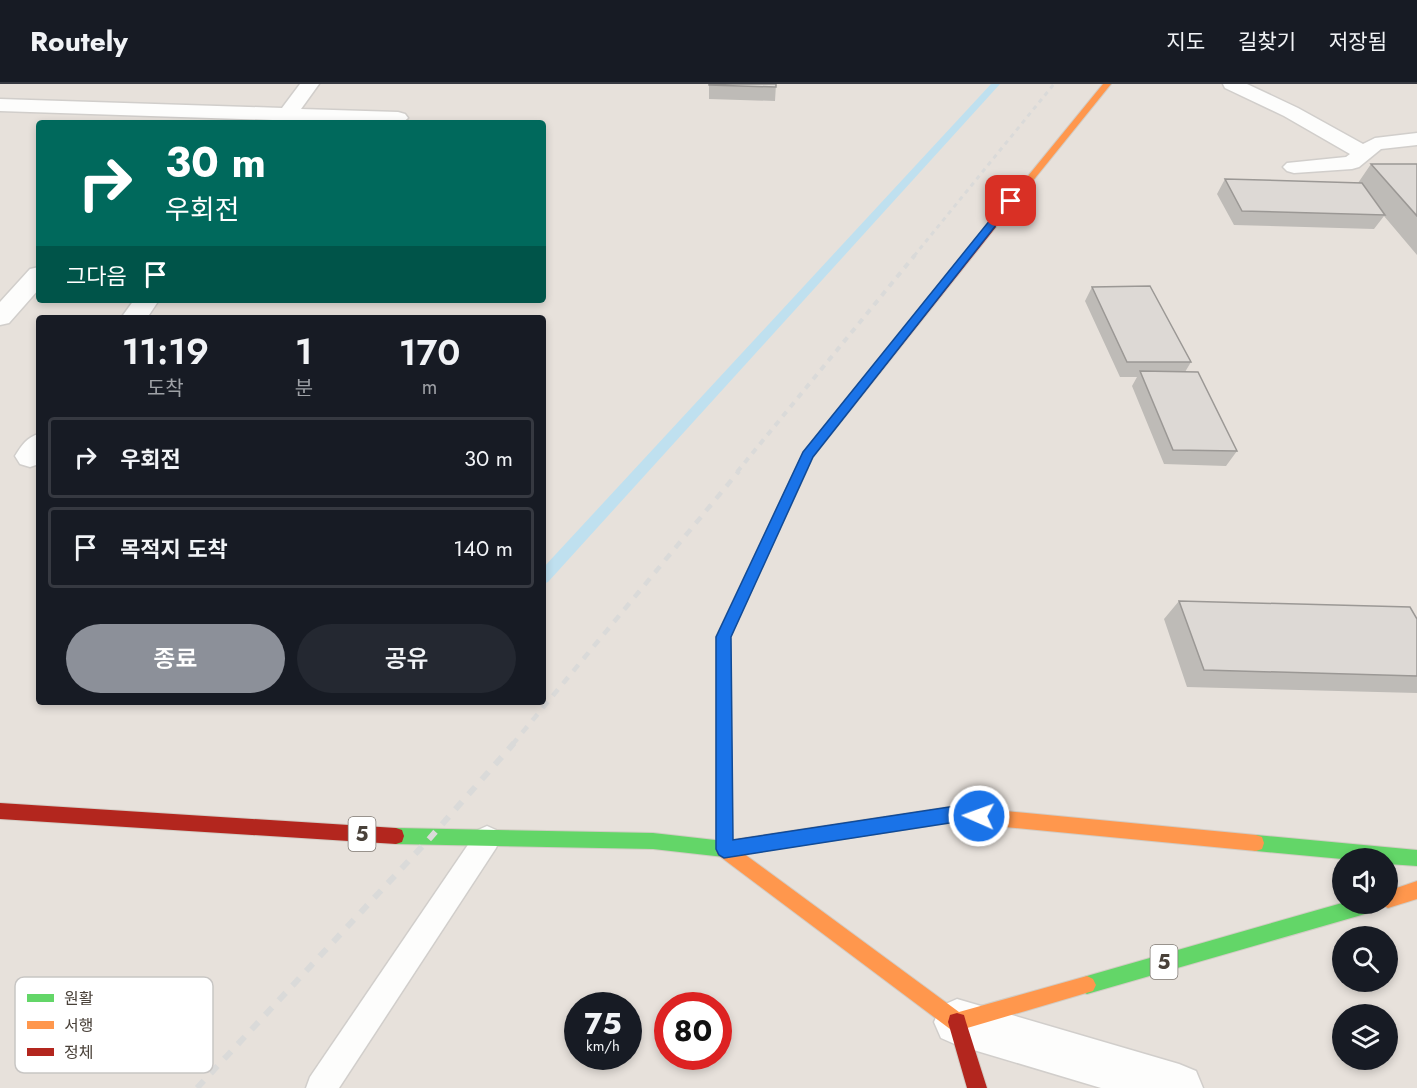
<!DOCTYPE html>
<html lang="ko">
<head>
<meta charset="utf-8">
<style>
	body { margin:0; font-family:Jost,"Noto Sans KR",sans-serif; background:#242831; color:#f1f3f6; height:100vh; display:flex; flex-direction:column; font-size:22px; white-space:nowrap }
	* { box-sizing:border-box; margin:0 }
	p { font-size:20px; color:#9ea1a6 }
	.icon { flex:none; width:33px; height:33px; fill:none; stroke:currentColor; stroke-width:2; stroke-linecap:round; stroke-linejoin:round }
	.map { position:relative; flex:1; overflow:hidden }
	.panel { position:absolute; left:36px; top:231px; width:510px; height:390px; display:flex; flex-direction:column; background:#171b24; border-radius:6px; box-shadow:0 3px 9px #0003 }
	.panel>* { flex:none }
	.top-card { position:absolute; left:36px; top:36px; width:510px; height:183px; border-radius:6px; box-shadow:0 3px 9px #0003; background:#00695c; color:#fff; overflow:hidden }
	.buttons { position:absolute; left:1332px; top:764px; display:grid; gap:12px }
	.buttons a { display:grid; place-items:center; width:66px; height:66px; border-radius:50%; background:#171b24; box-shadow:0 3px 9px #0003; font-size:30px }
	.speed { position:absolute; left:564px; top:908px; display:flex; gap:12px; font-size:30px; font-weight:700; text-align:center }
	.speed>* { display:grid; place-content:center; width:78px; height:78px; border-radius:50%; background:#171b24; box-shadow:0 3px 9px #0003; line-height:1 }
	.speed small { font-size:15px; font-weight:400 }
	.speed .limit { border:9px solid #d22; background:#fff; color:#111 }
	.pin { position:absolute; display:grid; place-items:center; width:51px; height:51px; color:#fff; margin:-26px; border-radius:12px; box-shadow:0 3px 9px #0006 }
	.me { position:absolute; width:66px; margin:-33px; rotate:272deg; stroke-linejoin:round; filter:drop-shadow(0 0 4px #0008) }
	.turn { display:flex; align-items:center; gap:21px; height:126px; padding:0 30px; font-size:27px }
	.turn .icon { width:78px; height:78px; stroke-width:2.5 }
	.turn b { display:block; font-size:42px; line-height:51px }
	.then { display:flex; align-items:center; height:57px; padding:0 30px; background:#0003; gap:12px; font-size:22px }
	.eta { display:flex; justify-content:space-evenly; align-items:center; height:102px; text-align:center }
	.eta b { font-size:36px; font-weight:600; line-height:42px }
	.primary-button { display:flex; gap:12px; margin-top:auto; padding:12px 30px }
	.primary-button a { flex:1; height:69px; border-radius:36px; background:#8c9099; color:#fff; font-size:24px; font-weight:600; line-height:69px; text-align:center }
	.primary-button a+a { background:#242831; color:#f1f3f6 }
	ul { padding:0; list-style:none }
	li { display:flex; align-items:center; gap:18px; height:81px; margin:0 12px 9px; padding:0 18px; border:3px solid #363941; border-radius:6px }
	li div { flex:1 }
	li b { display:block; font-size:22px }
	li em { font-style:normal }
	header { display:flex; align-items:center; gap:36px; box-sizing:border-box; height:84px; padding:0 30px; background:#171b24; border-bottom:2px solid #363941 }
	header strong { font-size:28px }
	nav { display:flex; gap:33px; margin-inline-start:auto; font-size:21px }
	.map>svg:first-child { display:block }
</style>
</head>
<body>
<header>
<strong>Routely</strong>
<nav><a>지도</a><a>길찾기</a><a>저장됨</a></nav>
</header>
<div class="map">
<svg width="1417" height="1004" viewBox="0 0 1417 1004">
	<rect width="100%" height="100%" fill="#f3f0ed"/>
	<path fill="#e7e1db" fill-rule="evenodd" d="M0 0H1417V1004H0ZM39 39H543V216H39ZM39 234H543V618H39ZM1342 774H1388V819H1342ZM1342 852H1388V897H1342ZM578 921H628V972H578ZM668 921H718V972H668ZM1342 930H1388V975H1342Z"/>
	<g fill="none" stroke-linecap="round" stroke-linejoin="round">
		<path fill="#bfe0ef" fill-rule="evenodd" d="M991 0H1000L548 498 543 500V484Z"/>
		<g stroke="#d1cecb" stroke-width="3">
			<path id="lane" d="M487 742 496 746 500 755 496 764 339 1004H306L310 993 478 746Z"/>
		</g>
		<g stroke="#d1cecb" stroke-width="3">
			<path id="street" d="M300 0H319L301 25 398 28 405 30 408 34 402 39 293 36 291 39H271L273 36 0 27V15L282 24Z
				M1223 0H1247L1298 24 1363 60 1375 54 1417 49V61L1381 65 1359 83 1352 85 1294 89 1287 87 1283 83 1287 79 1346 73 1350 70 1284 32 1225 4Z
				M39 183V205L9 239 0 241V218L30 185Z
				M134 216H159L147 234H121Z
				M39 350V380L30 383 20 380 15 372C22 361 27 353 39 350Z
				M957 915 1179 980 1196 987 1203 1004H1101L957 961 941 954 934 938 941 922Z"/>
		</g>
		<g stroke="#d2ccc4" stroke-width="2">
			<path id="fast" d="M396 744 653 749 724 757 730 759 732 765 730 771 724 773 653 765 396 760 390 758 388 752 390 746Z
				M1256 751 1417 766V782L1388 780V774L1342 775 1256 767 1250 765 1248 759 1250 753Z
				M1342 819H1381L1378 825 1372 828 1087 910 1081 907 1078 901 1081 895 1087 892Z"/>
		</g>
		<g stroke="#d2ccc4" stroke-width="2">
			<path id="slow" d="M1103 0H1111L994 145H988V141Z
				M802 380 808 384 730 553 732 761 959 928 1087 892 1093 895 1096 901 1093 907 957 947 950 945 718 771 716 765V553L796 384Z
				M995 726 1256 751 1262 753 1264 759 1262 765 1256 767 995 742 989 740 987 734 989 728Z
				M1417 797V815L1388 824 1382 821 1381 819H1388V807Z"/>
		</g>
		<g stroke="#d2ccc4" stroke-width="2">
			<path id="jam" d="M988 141 996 143 813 373 806 387H798L796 384 804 368Z
				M0 719 396 744 402 746 404 752 402 758 396 760 0 735Z
				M955 722 995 726 1001 728 1003 734 1001 740 995 742 955 738 724 773 718 771 716 765 718 759 724 757Z
				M957 929 964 931 966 938 987 1004H967L948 938 950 931Z"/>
		</g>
		<use href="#lane" fill="#fdfdfc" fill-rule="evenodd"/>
		<use href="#street" fill="#fdfdfc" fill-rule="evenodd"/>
		<use href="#fast" fill="#63d668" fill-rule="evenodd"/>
		<use href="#slow" fill="#ff974d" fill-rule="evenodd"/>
		<use href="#jam" fill="#b3261e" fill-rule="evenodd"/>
		<path stroke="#dadad9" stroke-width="3" stroke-dasharray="4.5 4.5" stroke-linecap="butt" d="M914 172 1054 0"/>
		<path stroke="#dadad9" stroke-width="4" stroke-dasharray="6 6" stroke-linecap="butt" d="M737 388 915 171"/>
		<path stroke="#dadad9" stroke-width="4.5" stroke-dasharray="8 8" stroke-linecap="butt" d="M512 661 739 387"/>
		<path stroke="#dadad9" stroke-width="6" stroke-dasharray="10 10" stroke-linecap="butt" d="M197 1004 430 754 514 659"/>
	</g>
	<path fill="#bebbb7" d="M709 0H776L775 17 709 15Z
		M1371 80H1417V171L1384 132 1374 145 1234 141 1217 110 1225 95 1358 99Z
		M1092 203 1191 278 1185 288 1237 367 1226 382 1164 380 1132 302 1137 293H1120L1085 217Z
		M1179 517 1417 535V609L1187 603 1164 535Z"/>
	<path fill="#ddd9d5" stroke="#9b9895" stroke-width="1.5" d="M709 0H776V3L709 1Z
		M1371 80H1417V132Z
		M1225 95 1362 99 1385 131 1242 127Z
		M1150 202 1191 278H1127L1092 203Z
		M1140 287 1198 288 1237 367 1173 366Z
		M1179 517 1410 523 1417 535V592L1204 586Z"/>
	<path fill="#1a73e8" stroke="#114b97" stroke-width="1.5" d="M1007 115 1015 117 813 373 731 553 733 756 956 722 984 726 987 732 984 738 979 740 956 738 724 774 719 771 716 765V553L803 368Z"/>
	<g text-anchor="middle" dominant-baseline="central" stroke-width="5" stroke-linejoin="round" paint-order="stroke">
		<g fill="#fff" stroke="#807a74" stroke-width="1.5">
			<rect x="348.5" y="733" width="27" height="34" rx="4.5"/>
			<rect x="1150.5" y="861" width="27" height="34" rx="4.5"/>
		</g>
		<g font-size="20" font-weight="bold" fill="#494139">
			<text x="362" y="750">5</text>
			<text x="1164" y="878">5</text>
		</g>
	</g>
	<rect x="15" y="893" width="198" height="96" rx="9" fill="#fff" stroke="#c8c6c4" stroke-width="1.5"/>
	<rect x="27" y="910" width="27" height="8" fill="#63d668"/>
	<rect x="27" y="937" width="27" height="8" fill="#ff974d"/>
	<rect x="27" y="964" width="27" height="8" fill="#b3261e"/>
	<g font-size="16" fill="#494139">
		<text x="64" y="920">원활</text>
		<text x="64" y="947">서행</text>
		<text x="64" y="974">정체</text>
	</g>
</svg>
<div class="buttons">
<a><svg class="icon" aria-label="sound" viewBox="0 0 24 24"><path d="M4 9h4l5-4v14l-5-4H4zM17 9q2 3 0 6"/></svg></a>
<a><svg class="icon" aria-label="search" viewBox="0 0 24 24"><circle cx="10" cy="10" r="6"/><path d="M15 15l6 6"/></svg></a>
<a><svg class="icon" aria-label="layers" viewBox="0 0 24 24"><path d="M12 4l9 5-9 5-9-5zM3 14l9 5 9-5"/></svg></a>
</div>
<div class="speed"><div>75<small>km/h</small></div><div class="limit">80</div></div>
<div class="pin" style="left:1011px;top:117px;background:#d93025"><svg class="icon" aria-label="arrive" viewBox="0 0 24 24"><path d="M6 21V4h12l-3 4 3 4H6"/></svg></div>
<svg class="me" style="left:979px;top:732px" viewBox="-20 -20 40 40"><circle r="17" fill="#1a73e8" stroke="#fff" stroke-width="3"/><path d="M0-11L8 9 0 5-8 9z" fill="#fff"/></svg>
<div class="top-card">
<div class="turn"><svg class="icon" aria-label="right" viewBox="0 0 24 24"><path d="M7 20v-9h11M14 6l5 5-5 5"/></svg><div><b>30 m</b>우회전</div></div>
<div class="then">그다음<svg class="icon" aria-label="arrive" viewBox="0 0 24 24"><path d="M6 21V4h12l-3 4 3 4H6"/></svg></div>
</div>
<section class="panel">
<div class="eta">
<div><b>11:19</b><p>도착</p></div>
<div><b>1</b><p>분</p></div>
<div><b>170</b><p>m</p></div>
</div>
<ul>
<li><svg class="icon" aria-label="right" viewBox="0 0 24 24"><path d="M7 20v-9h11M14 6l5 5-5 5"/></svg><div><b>우회전</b></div><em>30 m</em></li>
<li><svg class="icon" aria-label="arrive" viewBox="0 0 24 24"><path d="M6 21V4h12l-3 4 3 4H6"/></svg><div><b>목적지 도착</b></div><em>140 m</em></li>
</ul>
<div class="primary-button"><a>종료</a><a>공유</a></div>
</section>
</div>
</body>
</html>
